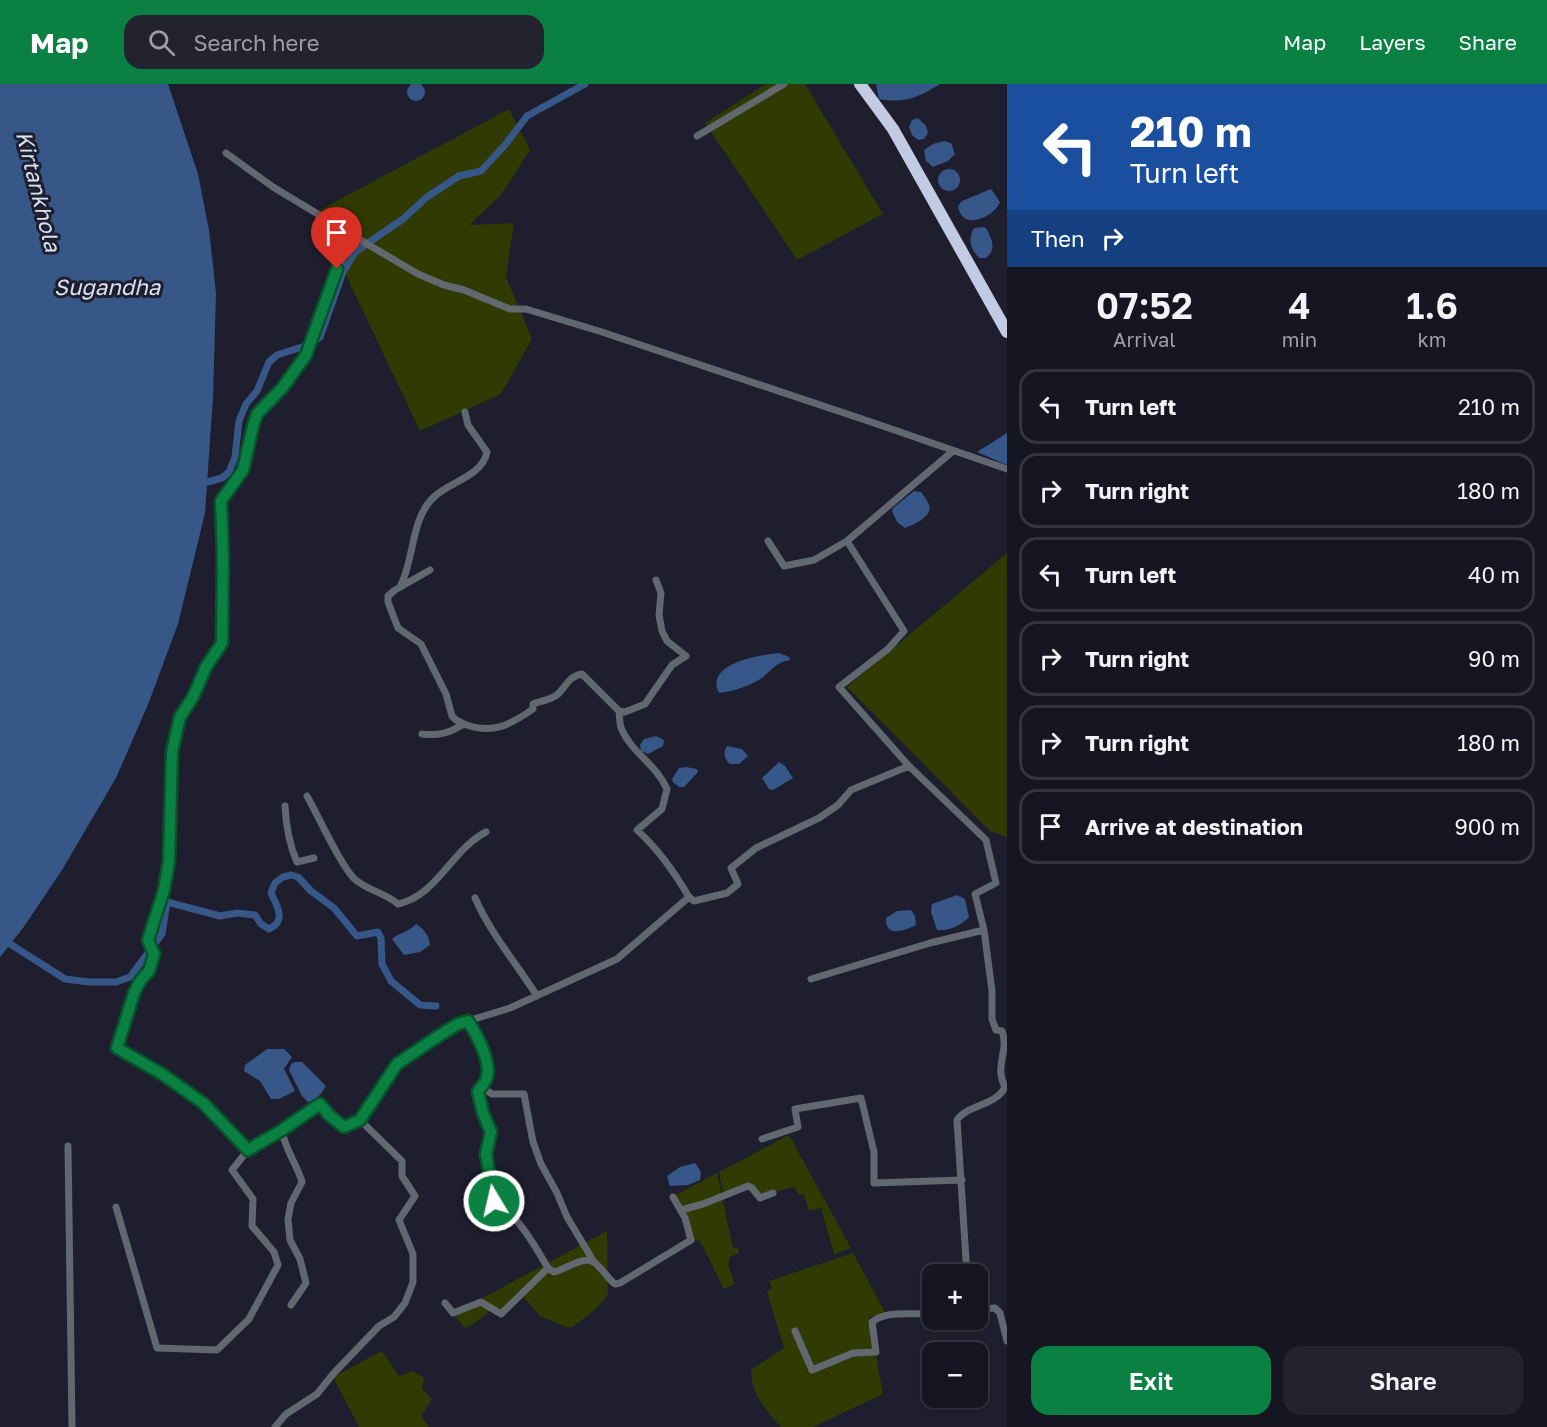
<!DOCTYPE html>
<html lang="en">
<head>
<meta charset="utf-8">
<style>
	body { margin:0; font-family:"Golos Text",sans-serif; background:#232330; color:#f1f3f6; height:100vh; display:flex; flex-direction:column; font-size:22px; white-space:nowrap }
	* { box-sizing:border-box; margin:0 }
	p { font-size:20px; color:#9e9fa6 }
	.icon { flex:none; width:33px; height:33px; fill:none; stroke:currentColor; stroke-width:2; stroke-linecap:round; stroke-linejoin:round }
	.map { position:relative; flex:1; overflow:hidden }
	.panel { display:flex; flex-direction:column; background:#161623; width:540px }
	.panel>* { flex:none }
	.guide { background:#1a4fa0; color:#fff; overflow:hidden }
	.fabs { position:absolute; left:922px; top:1180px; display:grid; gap:12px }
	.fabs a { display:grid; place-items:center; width:66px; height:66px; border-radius:12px; background:#161623; box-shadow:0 2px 4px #0004,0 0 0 2px #353541; font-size:30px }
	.pin { position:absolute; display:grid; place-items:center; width:51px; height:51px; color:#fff; margin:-62px -26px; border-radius:50% 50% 50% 0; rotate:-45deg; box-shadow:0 0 6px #0007 }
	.pin .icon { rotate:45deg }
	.me { position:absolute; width:66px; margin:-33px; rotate:351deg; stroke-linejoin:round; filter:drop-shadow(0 0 4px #0008) }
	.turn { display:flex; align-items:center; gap:21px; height:126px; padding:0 24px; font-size:27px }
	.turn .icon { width:78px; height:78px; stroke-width:2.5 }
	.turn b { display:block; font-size:42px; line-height:51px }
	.then { display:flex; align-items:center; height:57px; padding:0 24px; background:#0003; gap:12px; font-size:22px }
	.eta { display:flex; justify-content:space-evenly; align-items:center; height:102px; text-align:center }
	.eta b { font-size:36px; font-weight:600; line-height:42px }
	.action { display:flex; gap:12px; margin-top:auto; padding:12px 24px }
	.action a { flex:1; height:69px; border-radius:18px; background:#0b8043; color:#fff; font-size:24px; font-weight:600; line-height:69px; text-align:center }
	.action a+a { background:#232330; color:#f1f3f6 }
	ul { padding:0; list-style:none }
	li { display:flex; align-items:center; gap:18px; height:75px; margin:0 12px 9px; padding:0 12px; border:3px solid #353541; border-radius:18px }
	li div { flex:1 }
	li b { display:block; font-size:22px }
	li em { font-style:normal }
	header { display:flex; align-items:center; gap:36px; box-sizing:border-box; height:84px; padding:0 30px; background:#0b8043; color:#fff }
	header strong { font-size:28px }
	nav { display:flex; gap:33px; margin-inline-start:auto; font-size:21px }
	.search { width:420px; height:54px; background:#232330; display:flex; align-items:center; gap:15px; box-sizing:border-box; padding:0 21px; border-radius:18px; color:#9e9fa6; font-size:22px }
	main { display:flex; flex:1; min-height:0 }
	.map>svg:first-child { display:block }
</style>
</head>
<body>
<header>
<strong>Map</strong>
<div class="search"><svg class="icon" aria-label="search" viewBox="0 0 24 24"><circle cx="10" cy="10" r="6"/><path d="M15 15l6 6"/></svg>Search here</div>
<nav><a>Map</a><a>Layers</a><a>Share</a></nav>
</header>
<main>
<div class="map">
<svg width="1007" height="1343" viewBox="0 0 1007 1343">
	<rect width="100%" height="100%" fill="#1e1e2f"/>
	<path fill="#313a02" d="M766 0H805L883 130 797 176 705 39Z
		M509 25 530 66 501 111 469 141 514 139 506 193 532 255 501 310 420 347 316 128Z
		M1007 469V753L990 747 847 603Z
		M789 1051 851 1164 834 1170 821 1124 809 1127 804 1110 799 1112 795 1103 761 1111 754 1102 723 1110 719 1088Z
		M717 1089 733 1164H738L739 1169 730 1173 728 1181 735 1200 724 1205 700 1157 692 1156 674 1112Z
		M607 1147 608 1211 596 1225 573 1243H566L540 1232 523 1213 502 1234 490 1227 475 1239 465 1244 453 1230Z
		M853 1169 886 1230 869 1233 883 1310 813 1343H781C767 1328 750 1308 751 1286L784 1264 767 1208 772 1204 769 1197Z
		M382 1267 399 1292 413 1287 424 1294 422 1305 432 1315 421 1332 429 1343H359L333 1293Z"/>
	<path fill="#365787" d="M407 8a9 9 0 1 1 18 0a9 9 0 1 1-18 0Z
		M0 0H168L198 90 209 146 216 209 213 313 205 429 178 540 149 618 116 694 62 786 23 844 0 873Z
		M876 0H940C920 13 904 20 879 15Z
		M918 34 926 42 928 49 924 55 918 56 912 51 909 43 912 36Z
		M944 57 951 59 955 70 948 77 933 83 926 77 924 66 933 60Z
		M938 96a11 11 0 1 1 22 0a11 11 0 1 1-22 0Z
		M991 105 1000 118C994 133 962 148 958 122L962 117Z
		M982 143 986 144C992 155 997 165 986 174H979C970 164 968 156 974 144Z
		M1007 349V381L977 368Z
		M914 407 921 408C924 412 928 417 929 421 933 433 913 441 905 444L897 438 892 427 893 424Z
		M779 569 789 573 790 576C776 578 772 586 762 594 750 602 734 607 720 609L718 607C707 579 760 571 779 569Z
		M656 652 664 656 663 662 648 670 641 667 640 661 644 655Z
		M727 662 742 665 748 672 739 680H730C724 675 723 668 727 662Z
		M779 678 785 682 793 694 773 706 769 705 762 694Z
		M686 683 697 685 698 688 684 703H679L673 698 672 695 679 684Z
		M957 811 965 815 969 833C961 842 948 847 937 846L931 828 932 820Z
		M911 826 915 832 916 841C904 847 885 854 886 834L897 827Z
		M416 840C424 845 429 851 430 861L420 868 404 871 392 855C400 848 406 850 416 840Z
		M267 965H284L292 973 284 985 295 1007 279 1015H271L260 997 244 987 245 981Z
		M295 978H302L326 1002C322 1009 316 1017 308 1018L302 1012 289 986 291 980Z
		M695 1079 701 1088 700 1096 688 1101 670 1102 667 1092 680 1083Z"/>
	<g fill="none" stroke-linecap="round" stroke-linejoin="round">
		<path stroke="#365787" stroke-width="7" d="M200 400 222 394 229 388 235 373 239 337 246 320 257 307 269 278 277 271 308 261 320 253 343 188 355 168 403 135 427 113 459 92 481 87 505 61 527 32 585 0
			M0 851 7 858 65 895 89 898H116L130 893 162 850 167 818 220 832 237 829 255 831 261 840 269 845C287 837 277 822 271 809L275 799 283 793 291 791 298 793 311 807 334 824 357 852 378 848 381 854 382 880 391 897 420 921 436 922"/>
		<path stroke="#636770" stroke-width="7" d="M697 52 784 0
			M226 69 273 103 374 164 418 190 444 201 464 206 510 225H526L602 248 877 340 1007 385
			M768 457 784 482 814 476 847 457 953 367
			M430 486 395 506 388 512V518L398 544 421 560 446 610 452 632 456 636 464 640
			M400 503C415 475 410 434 435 412 452 397 482 392 487 368L468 341 465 328
			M422 650C439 652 449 649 464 640 492 651 510 641 533 625V620C541 617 555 615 560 608 567 600 570 592 582 590L619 627 625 628 645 620 672 581 686 572 667 557 662 547 659 531 661 509 656 496
			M307 712C318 731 343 787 357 797 370 807 385 809 398 820 437 812 452 765 486 748
			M285 722C286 742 289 760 297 778L314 774
			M689 813 694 817 727 809 738 800 731 784 756 764 819 734 838 721 851 706 909 682 839 603 888 565 904 547 847 457
			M475 814C491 850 516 879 537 912
			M811 895 930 859 984 846 975 810 996 799 986 756 909 682
			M468 937C477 951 493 979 486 996 484 1001 480 1003 478 1008L483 1029 491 1048 486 1070 494 1117C517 1130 535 1162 548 1184
			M480 1002 492 1010H524L533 1058 541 1080 557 1109 567 1133 594 1178
			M282 1046C284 1064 297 1080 302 1098L291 1119 288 1135 290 1156 300 1175 306 1199 291 1221
			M762 1055 798 1043 795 1025 861 1014 874 1068V1099L962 1096
			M68 1062 72 1343
			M248 1066 282 1046 320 1020 329 1031 344 1043 360 1036
			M116 1123 157 1264 217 1266 249 1235 278 1181 274 1168 252 1142 253 1115 232 1086 248 1066 203 1019 162 990 117 964 133 909 140 897 149 887 154 870 148 856 164 806 169 777 173 667 180 633 193 613 205 583 222 559 223 473 221 417 243 386 253 342 257 330 283 303 307 271 331 200 353 150
			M681 1126 703 1120 748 1102 752 1104 760 1114 773 1109
			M967 1191 957 1036C968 1020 996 1022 1005 1003 1002 997 1000 990 1001 983 1002 969 1007 961 1002 947L996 946 992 935V907L984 846
			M445 1219 453 1229 481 1218 501 1230 548 1184 554 1188C565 1186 585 1170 595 1179 603 1185 607 1194 615 1200L620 1199 691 1156 685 1134 673 1113
			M978 1225 995 1224 1000 1229 1007 1257
			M795 1247 812 1286 853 1269 876 1268 872 1238C888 1225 914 1232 933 1229
			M275 1343 286 1330 317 1310 333 1290 379 1242 394 1233 405 1219 413 1198V1170L399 1136 415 1112 402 1092V1077L360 1036 397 980 458 940 510 924 617 875 689 813C674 788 659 766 637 746L662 725 667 705C656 680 632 669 622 646 619 641 620 633 619 627"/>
		<path stroke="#c2cbe2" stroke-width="12" d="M860 0 893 45 1007 248"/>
	</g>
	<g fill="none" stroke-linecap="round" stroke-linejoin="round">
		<g stroke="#07532c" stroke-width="15">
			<path id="route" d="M337 185 306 271 283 303 257 330 253 342 243 386 221 417 223 473 222 559 206 583 193 613 180 633 172 668 169 777 164 806 148 856 154 870 149 887 140 897 134 909 117 964 162 990 203 1019 248 1066 282 1046 320 1020 329 1031 344 1043 360 1036 397 980 440 951 458 940 468 937C477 951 493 980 486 996 484 1001 480 1003 478 1008L483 1029 491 1048 486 1070 494 1117"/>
		</g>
		<use href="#route" stroke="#0b8043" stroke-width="10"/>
	</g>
	<g text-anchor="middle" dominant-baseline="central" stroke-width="6" stroke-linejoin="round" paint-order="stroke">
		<g font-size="22" font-style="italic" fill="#d8e3f2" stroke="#1e1e2f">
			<text transform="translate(39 107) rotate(76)">Kirtankhola</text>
			<text x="107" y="202">Sugandha</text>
		</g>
	</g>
</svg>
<div class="fabs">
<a>+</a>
<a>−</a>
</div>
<div class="pin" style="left:337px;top:185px;background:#d93025"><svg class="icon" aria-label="arrive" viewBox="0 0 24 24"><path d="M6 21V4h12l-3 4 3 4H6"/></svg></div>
<svg class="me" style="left:494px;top:1117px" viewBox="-20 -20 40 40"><circle r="17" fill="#0b8043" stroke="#fff" stroke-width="3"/><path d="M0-11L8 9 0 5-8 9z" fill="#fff"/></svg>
</div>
<section class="panel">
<div class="guide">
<div class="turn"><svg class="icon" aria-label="left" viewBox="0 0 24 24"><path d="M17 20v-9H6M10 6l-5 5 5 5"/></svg><div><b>210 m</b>Turn left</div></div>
<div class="then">Then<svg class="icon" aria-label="right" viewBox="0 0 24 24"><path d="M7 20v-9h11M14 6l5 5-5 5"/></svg></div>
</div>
<div class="eta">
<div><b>07:52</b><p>Arrival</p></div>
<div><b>4</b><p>min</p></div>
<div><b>1.6</b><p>km</p></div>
</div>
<ul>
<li><svg class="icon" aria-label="left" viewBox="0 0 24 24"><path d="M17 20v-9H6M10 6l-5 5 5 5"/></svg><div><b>Turn left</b></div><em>210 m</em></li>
<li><svg class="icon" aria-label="right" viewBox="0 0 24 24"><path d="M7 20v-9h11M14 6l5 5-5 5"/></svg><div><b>Turn right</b></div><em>180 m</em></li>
<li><svg class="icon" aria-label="left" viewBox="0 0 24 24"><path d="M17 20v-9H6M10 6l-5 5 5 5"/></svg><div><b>Turn left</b></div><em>40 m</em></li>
<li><svg class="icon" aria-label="right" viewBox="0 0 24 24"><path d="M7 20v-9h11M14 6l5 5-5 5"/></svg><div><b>Turn right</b></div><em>90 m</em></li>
<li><svg class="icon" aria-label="right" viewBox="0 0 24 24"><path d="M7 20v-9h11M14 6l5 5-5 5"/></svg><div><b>Turn right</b></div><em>180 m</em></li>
<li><svg class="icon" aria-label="arrive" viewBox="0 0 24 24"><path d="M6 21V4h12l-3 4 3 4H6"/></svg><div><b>Arrive at destination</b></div><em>900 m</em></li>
</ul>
<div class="action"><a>Exit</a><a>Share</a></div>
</section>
</main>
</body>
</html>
